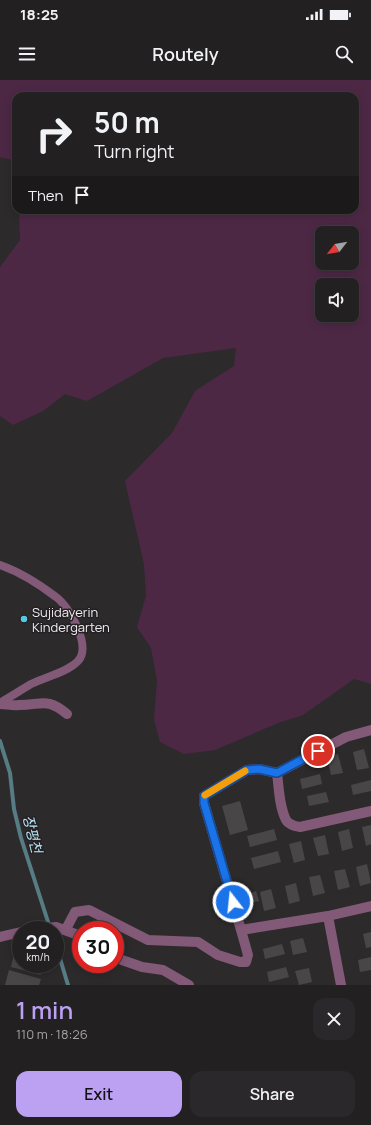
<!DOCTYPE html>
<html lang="en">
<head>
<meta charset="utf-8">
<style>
	body { margin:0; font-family:Manrope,"Noto Sans KR",sans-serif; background:#2a282a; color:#f1f3f6; height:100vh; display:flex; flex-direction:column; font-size:15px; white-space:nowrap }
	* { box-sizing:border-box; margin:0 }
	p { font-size:13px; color:#a2a3a5 }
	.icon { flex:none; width:22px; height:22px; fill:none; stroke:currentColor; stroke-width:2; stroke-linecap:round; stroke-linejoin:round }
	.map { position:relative; height:905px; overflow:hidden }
	.details { display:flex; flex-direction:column; background:#222021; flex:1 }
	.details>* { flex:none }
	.top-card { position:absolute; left:12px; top:12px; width:347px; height:122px; border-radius:12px; box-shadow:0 2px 10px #0003,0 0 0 1px #3f3e3f; background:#222021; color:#f1f3f6; overflow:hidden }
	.needle { width:26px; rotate:239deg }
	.fabs { position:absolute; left:315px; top:146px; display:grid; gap:8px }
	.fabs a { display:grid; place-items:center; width:44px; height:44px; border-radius:8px; background:#222021; box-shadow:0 2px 10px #0003,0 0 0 1px #3f3e3f; font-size:20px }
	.speed { position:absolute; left:12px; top:841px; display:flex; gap:8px; font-size:20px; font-weight:700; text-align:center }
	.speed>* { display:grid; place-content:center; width:52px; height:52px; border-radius:50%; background:#222021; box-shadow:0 2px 10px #0003,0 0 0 1px #3f3e3f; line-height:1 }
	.speed small { font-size:10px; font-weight:400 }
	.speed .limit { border:6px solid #d22; background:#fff; color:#111 }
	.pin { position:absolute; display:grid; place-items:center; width:34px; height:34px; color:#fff; margin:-17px; border:2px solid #fff; border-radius:50%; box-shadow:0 1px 4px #0007 }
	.me { position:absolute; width:44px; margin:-22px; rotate:344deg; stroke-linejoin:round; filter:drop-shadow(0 0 3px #0008) }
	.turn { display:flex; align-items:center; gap:14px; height:84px; padding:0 16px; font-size:18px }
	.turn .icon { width:52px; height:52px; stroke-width:2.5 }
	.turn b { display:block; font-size:28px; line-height:34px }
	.then { display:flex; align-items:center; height:38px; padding:0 16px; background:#0003; gap:8px; font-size:15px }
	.round { display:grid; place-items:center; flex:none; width:42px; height:42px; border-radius:12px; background:#2a282a }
	.summary { display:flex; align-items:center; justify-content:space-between; height:68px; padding:0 16px }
	h1 { font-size:24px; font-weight:600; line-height:30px; color:#bca0f2 }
	.action { display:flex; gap:8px; margin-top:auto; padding:8px 16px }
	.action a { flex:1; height:46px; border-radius:12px; background:#bca0f2; color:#111; font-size:16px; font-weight:600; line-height:46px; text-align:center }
	.action a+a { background:#2a282a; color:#f1f3f6 }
	.status { display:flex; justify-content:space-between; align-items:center; height:28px; padding:0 20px; background:#222021; direction:ltr }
	.status svg { height:11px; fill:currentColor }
	header { display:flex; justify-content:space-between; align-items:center; height:52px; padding:0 16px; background:#222021; font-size:18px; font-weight:600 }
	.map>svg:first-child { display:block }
</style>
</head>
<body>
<div class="status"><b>18:25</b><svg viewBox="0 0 49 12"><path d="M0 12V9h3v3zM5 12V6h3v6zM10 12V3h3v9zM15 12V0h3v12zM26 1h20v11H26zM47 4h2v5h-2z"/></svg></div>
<header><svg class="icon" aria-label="menu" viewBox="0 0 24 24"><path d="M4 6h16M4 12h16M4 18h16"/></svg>Routely<svg class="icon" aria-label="search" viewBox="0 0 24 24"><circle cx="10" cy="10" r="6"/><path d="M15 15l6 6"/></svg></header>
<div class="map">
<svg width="371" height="905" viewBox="0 0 371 905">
	<rect width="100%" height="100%" fill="#2d2a2c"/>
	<path fill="#4d2845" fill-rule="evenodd" d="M0 0H371V604L354 599 303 635 278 643 215 670 184 674 160 662 154 639 157 601 151 568 137 547 146 516 144 484 125 401 172 353 195 311 234 286 236 268 163 278 87 321 65 314 43 331 13 345 0 336V187L20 160 19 130H355V16H16V81L0 77ZM322 153H352V183H322ZM322 205H352V235H322Z"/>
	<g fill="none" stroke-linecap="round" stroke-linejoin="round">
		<path stroke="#567c84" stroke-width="4" d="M0 661 10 693 14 729 21 758 50 848
			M55 862 68 905"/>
	</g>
	<path fill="#494648" d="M364 669 369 688 357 690 353 672Z
		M338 674 343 693 331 695 327 677Z
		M320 694 322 704 302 709 300 699Z
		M371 700V711L353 715 351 705Z
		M326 712 329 722 309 726 307 716Z
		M240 721 248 750 230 755 222 726Z
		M371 745V764L366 766 362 747Z
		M274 749 277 760 250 767 247 756Z
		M349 749 353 768 342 771 338 752Z
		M325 755 329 774 318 776 313 758Z
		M301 761 305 780 294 783 289 764Z
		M278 771 281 782 254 789 251 778Z
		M367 784 371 803 360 806 356 787Z
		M345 789 350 807 338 810 334 791Z
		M320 795 325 813 313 816 309 797Z
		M296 803 300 821 289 824 285 806Z
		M246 809 248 814 256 811 259 821 238 826 234 812Z
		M271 809 276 828 264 831 260 812Z
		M371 852V867L366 868 363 854Z
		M303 858 307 872 293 875 290 861Z
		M282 864 285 874 265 879 263 869Z
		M15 869 21 870V884H36L41 895 11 887Z
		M371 877V890L360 892 358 880Z
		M286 887 289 897 269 902 267 892Z
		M309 888 312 902 299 905 295 891Z
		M9 890 41 899 39 905H5Z"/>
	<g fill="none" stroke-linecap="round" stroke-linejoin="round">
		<path stroke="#835978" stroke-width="8" d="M0 485C20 492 39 504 56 517 69 526 92 566 78 581 68 592 45 597 31 604 21 610 10 617 0 623"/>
		<path stroke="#835978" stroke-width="10" d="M0 624C6 624 13 626 19 625 42 625 47 617 67 634
			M371 650 346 657 277 693C279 708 279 726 286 740 289 745 295 746 300 747L371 731
			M328 836 341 905
			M66 849 75 832 89 830 148 860 198 862 218 875 240 882H246L248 875 241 850 328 836 371 826
			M30 850 56 847 81 856
			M241 850 204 723V716L247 690 259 689 277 693
			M0 857 21 852
			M115 876 122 880 142 887 163 890 189 905"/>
	</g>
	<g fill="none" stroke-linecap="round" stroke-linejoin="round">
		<g stroke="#114b97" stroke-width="10">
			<path id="route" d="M233 822 204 723V716L247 690 259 689 277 693 318 671"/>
		</g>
		<use href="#route" stroke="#1a73e8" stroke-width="7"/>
		<path stroke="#f59e0b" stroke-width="7" d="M205 715 245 691"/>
	</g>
	<circle fill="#56c9e1" stroke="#242023" stroke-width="1.5" cx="24" cy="539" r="4"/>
	<g text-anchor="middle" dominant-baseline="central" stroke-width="3" stroke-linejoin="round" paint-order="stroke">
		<g font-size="13" fill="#f1eef0" stroke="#242023" text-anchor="start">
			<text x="32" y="532">Sujidayerin<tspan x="32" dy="15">Kindergarten</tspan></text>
		</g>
		<g font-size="14" font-style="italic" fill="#bbeaf6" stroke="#242023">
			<text transform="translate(33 754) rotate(76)">장평천</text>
		</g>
	</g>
</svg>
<div class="fabs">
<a><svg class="needle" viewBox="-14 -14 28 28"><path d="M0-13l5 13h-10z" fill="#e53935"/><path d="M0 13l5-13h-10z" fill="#a2a3a5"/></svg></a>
<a><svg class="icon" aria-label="sound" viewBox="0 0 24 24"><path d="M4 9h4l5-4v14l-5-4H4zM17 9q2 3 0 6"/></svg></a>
</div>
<div class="speed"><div>20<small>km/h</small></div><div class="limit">30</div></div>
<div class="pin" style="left:318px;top:671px;background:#d93025"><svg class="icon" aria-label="arrive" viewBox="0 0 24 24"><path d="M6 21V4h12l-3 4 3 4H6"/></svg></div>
<svg class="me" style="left:233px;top:822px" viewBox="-20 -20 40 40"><circle r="17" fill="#1a73e8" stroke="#fff" stroke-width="3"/><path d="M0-11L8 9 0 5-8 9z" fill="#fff"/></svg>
<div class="top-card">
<div class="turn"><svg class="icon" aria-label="right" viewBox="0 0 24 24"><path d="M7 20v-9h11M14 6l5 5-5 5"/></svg><div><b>50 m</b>Turn right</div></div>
<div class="then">Then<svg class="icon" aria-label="arrive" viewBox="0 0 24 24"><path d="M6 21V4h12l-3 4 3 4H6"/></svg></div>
</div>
</div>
<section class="details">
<div class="summary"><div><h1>1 min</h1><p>110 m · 18:26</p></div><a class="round"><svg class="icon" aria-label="close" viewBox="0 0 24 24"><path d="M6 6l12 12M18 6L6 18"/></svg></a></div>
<div class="action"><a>Exit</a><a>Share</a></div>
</section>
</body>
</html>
